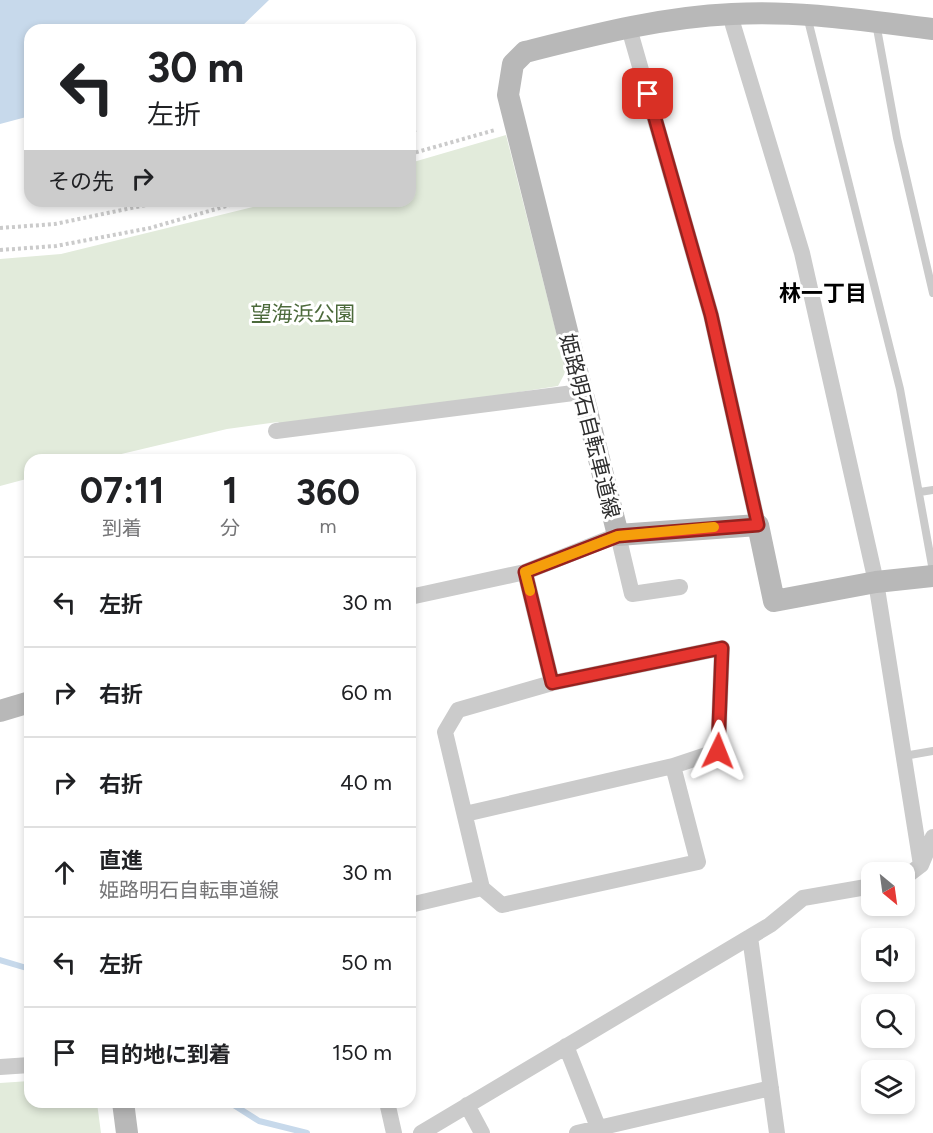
<!DOCTYPE html>
<html lang="ja">
<head>
<meta charset="utf-8">
<style>
	body { margin:0; font-family:Figtree,"Noto Sans JP",sans-serif; background:#f6f6f6; color:#202124; height:100vh; display:flex; flex-direction:column; font-size:22px; white-space:nowrap }
	* { box-sizing:border-box; margin:0 }
	p { font-size:20px; color:#757577 }
	.icon { flex:none; width:33px; height:33px; fill:none; stroke:currentColor; stroke-width:2; stroke-linecap:round; stroke-linejoin:round }
	.map { position:relative; flex:1; overflow:hidden }
	.panel { position:absolute; left:24px; top:454px; width:392px; height:654px; display:flex; flex-direction:column; background:#fff; border-radius:18px; box-shadow:0 3px 9px #0003 }
	.panel>* { flex:none }
	.top-card { position:absolute; left:24px; top:24px; width:392px; height:183px; border-radius:18px; box-shadow:0 3px 9px #0003; background:#fff; color:#202124; overflow:hidden }
	.needle { width:39px; rotate:151deg }
	.fabs { position:absolute; left:861px; top:862px; display:grid; gap:12px }
	.fabs a { display:grid; place-items:center; width:54px; height:54px; border-radius:12px; background:#fff; box-shadow:0 3px 9px #0003; font-size:30px }
	.pin { position:absolute; display:grid; place-items:center; width:51px; height:51px; color:#fff; margin:-26px; border-radius:12px; box-shadow:0 3px 9px #0006 }
	.me { position:absolute; width:66px; margin:-33px; rotate:2deg; stroke-linejoin:round; filter:drop-shadow(0 0 4px #0008) }
	.turn { display:flex; align-items:center; gap:21px; height:126px; padding:0 24px; font-size:27px }
	.turn .icon { width:78px; height:78px; stroke-width:2.5 }
	.turn b { display:block; font-size:42px; line-height:51px }
	.then { display:flex; align-items:center; height:57px; padding:0 24px; background:#0003; gap:12px; font-size:22px }
	.eta { display:flex; justify-content:space-evenly; align-items:center; height:102px; text-align:center }
	.eta b { font-size:36px; font-weight:700; line-height:42px }
	ul { padding:0; list-style:none }
	li { display:flex; align-items:center; gap:18px; height:90px; padding:0 24px; border-top:2px solid #e0e0e0 }
	li div { flex:1 }
	li b { display:block; font-size:22px }
	li em { font-style:normal }
	.map>svg:first-child { display:block }
</style>
</head>
<body>
<div class="map">
<svg width="933" height="1133" viewBox="0 0 933 1133">
	<rect width="100%" height="100%" fill="#fff"/>
	<path fill="#e2ebdb" d="M506 135 566 371 558 386 285 428 278 422 227 429 96 460H30V478L0 486V259L61 254 277 201H410V163Z
		M30 1081V1102L97 1103 101 1133H0V1083Z"/>
	<path fill="#c7d9eb" d="M0 0H269L238 30H30V116L0 124Z"/>
	<g fill="none" stroke-linecap="round" stroke-linejoin="round">
		<path stroke="#c7d9eb" stroke-width="6" d="M0 960 30 969
			M229 1102 259 1121 307 1133"/>
		<path stroke="#cbcbcb" stroke-width="4" stroke-dasharray="3 3" stroke-linecap="butt" d="M410 132 416 130
			M410 154 495 130
			M0 228 55 224 165 201
			M0 250 56 246 150 228 244 201"/>
		<path stroke="#cbcbcb" stroke-width="8" d="M807 16 900 389 933 571
			M876 23 897 138 933 293
			M920 492 933 490
			M904 756 933 751"/>
		<path stroke="#cbcbcb" stroke-width="16" d="M732 14 733 25 802 253 876 582 921 865
			M629 28 711 315 758 525
			M276 431 581 392
			M410 597 525 572 618 535 632 594 680 587
			M465 814 673 766
			M904 878 921 865 933 837
			M482 888 445 732 458 710 552 683
			M410 905 482 888 502 905 698 862 673 766 718 751 722 648 552 683 525 572
			M750 937 777 1133
			M566 1046 598 1127
			M0 1067 30 1065
			M387 1102 394 1133
			M467 1105 482 1133
			M421 1133 770 925 803 898 872 886
			M577 1133 771 1088"/>
		<path stroke="#b8b8b8" stroke-width="22" d="M933 29C867 21 799 10 732 14 662 17 593 35 525 52L513 64 508 95 618 535 758 525 774 601 876 582 933 576
			M0 711 30 702
			M123 1102 127 1133"/>
	</g>
	<g fill="none" stroke-linecap="round" stroke-linejoin="round">
		<g stroke="#96221f" stroke-width="15">
			<path id="route" d="M648 94 711 315 758 525 618 536 525 572 552 683 722 648 718 751"/>
		</g>
		<use href="#route" stroke="#e6352f" stroke-width="10"/>
		<path stroke="#f59e0b" stroke-width="10" d="M530 591 525 572 618 536 714 527"/>
	</g>
	<g text-anchor="middle" dominant-baseline="central" stroke-width="6" stroke-linejoin="round" paint-order="stroke">
		<g font-size="21" fill="#4c6a3b" stroke="#fff">
			<text x="303" y="313">望海浜公園</text>
		</g>
		<g font-size="21" fill="#2e2e2e" stroke="#fff">
			<text transform="translate(590 426) rotate(76)">姫路明石自転車道線</text>
		</g>
		<g font-size="22" font-weight="bold" fill="#000" stroke="#fff">
			<text x="823" y="293">林一丁目</text>
		</g>
	</g>
</svg>
<div class="fabs">
<a><svg class="needle" viewBox="-14 -14 28 28"><path d="M0-13l5 13h-10z" fill="#e53935"/><path d="M0 13l5-13h-10z" fill="#757577"/></svg></a>
<a><svg class="icon" aria-label="sound" viewBox="0 0 24 24"><path d="M4 9h4l5-4v14l-5-4H4zM17 9q2 3 0 6"/></svg></a>
<a><svg class="icon" aria-label="search" viewBox="0 0 24 24"><circle cx="10" cy="10" r="6"/><path d="M15 15l6 6"/></svg></a>
<a><svg class="icon" aria-label="layers" viewBox="0 0 24 24"><path d="M12 4l9 5-9 5-9-5zM3 14l9 5 9-5"/></svg></a>
</div>
<div class="pin" style="left:648px;top:94px;background:#d93025"><svg class="icon" aria-label="arrive" viewBox="0 0 24 24"><path d="M6 21V4h12l-3 4 3 4H6"/></svg></div>
<svg class="me" style="left:718px;top:751px" viewBox="-20 -20 40 40"><path d="M0-17L14 15 0 8-14 15z" fill="#e6352f" stroke="#fff" stroke-width="4"/></svg>
<div class="top-card">
<div class="turn"><svg class="icon" aria-label="left" viewBox="0 0 24 24"><path d="M17 20v-9H6M10 6l-5 5 5 5"/></svg><div><b>30 m</b>左折</div></div>
<div class="then">その先<svg class="icon" aria-label="right" viewBox="0 0 24 24"><path d="M7 20v-9h11M14 6l5 5-5 5"/></svg></div>
</div>
<section class="panel">
<div class="eta">
<div><b>07:11</b><p>到着</p></div>
<div><b>1</b><p>分</p></div>
<div><b>360</b><p>m</p></div>
</div>
<ul>
<li><svg class="icon" aria-label="left" viewBox="0 0 24 24"><path d="M17 20v-9H6M10 6l-5 5 5 5"/></svg><div><b>左折</b></div><em>30 m</em></li>
<li><svg class="icon" aria-label="right" viewBox="0 0 24 24"><path d="M7 20v-9h11M14 6l5 5-5 5"/></svg><div><b>右折</b></div><em>60 m</em></li>
<li><svg class="icon" aria-label="right" viewBox="0 0 24 24"><path d="M7 20v-9h11M14 6l5 5-5 5"/></svg><div><b>右折</b></div><em>40 m</em></li>
<li><svg class="icon" aria-label="ahead" viewBox="0 0 24 24"><path d="M12 20V5M6 11l6-6 6 6"/></svg><div><b>直進</b><p>姫路明石自転車道線</p></div><em>30 m</em></li>
<li><svg class="icon" aria-label="left" viewBox="0 0 24 24"><path d="M17 20v-9H6M10 6l-5 5 5 5"/></svg><div><b>左折</b></div><em>50 m</em></li>
<li><svg class="icon" aria-label="arrive" viewBox="0 0 24 24"><path d="M6 21V4h12l-3 4 3 4H6"/></svg><div><b>目的地に到着</b></div><em>150 m</em></li>
</ul>
</section>
</div>
</body>
</html>
